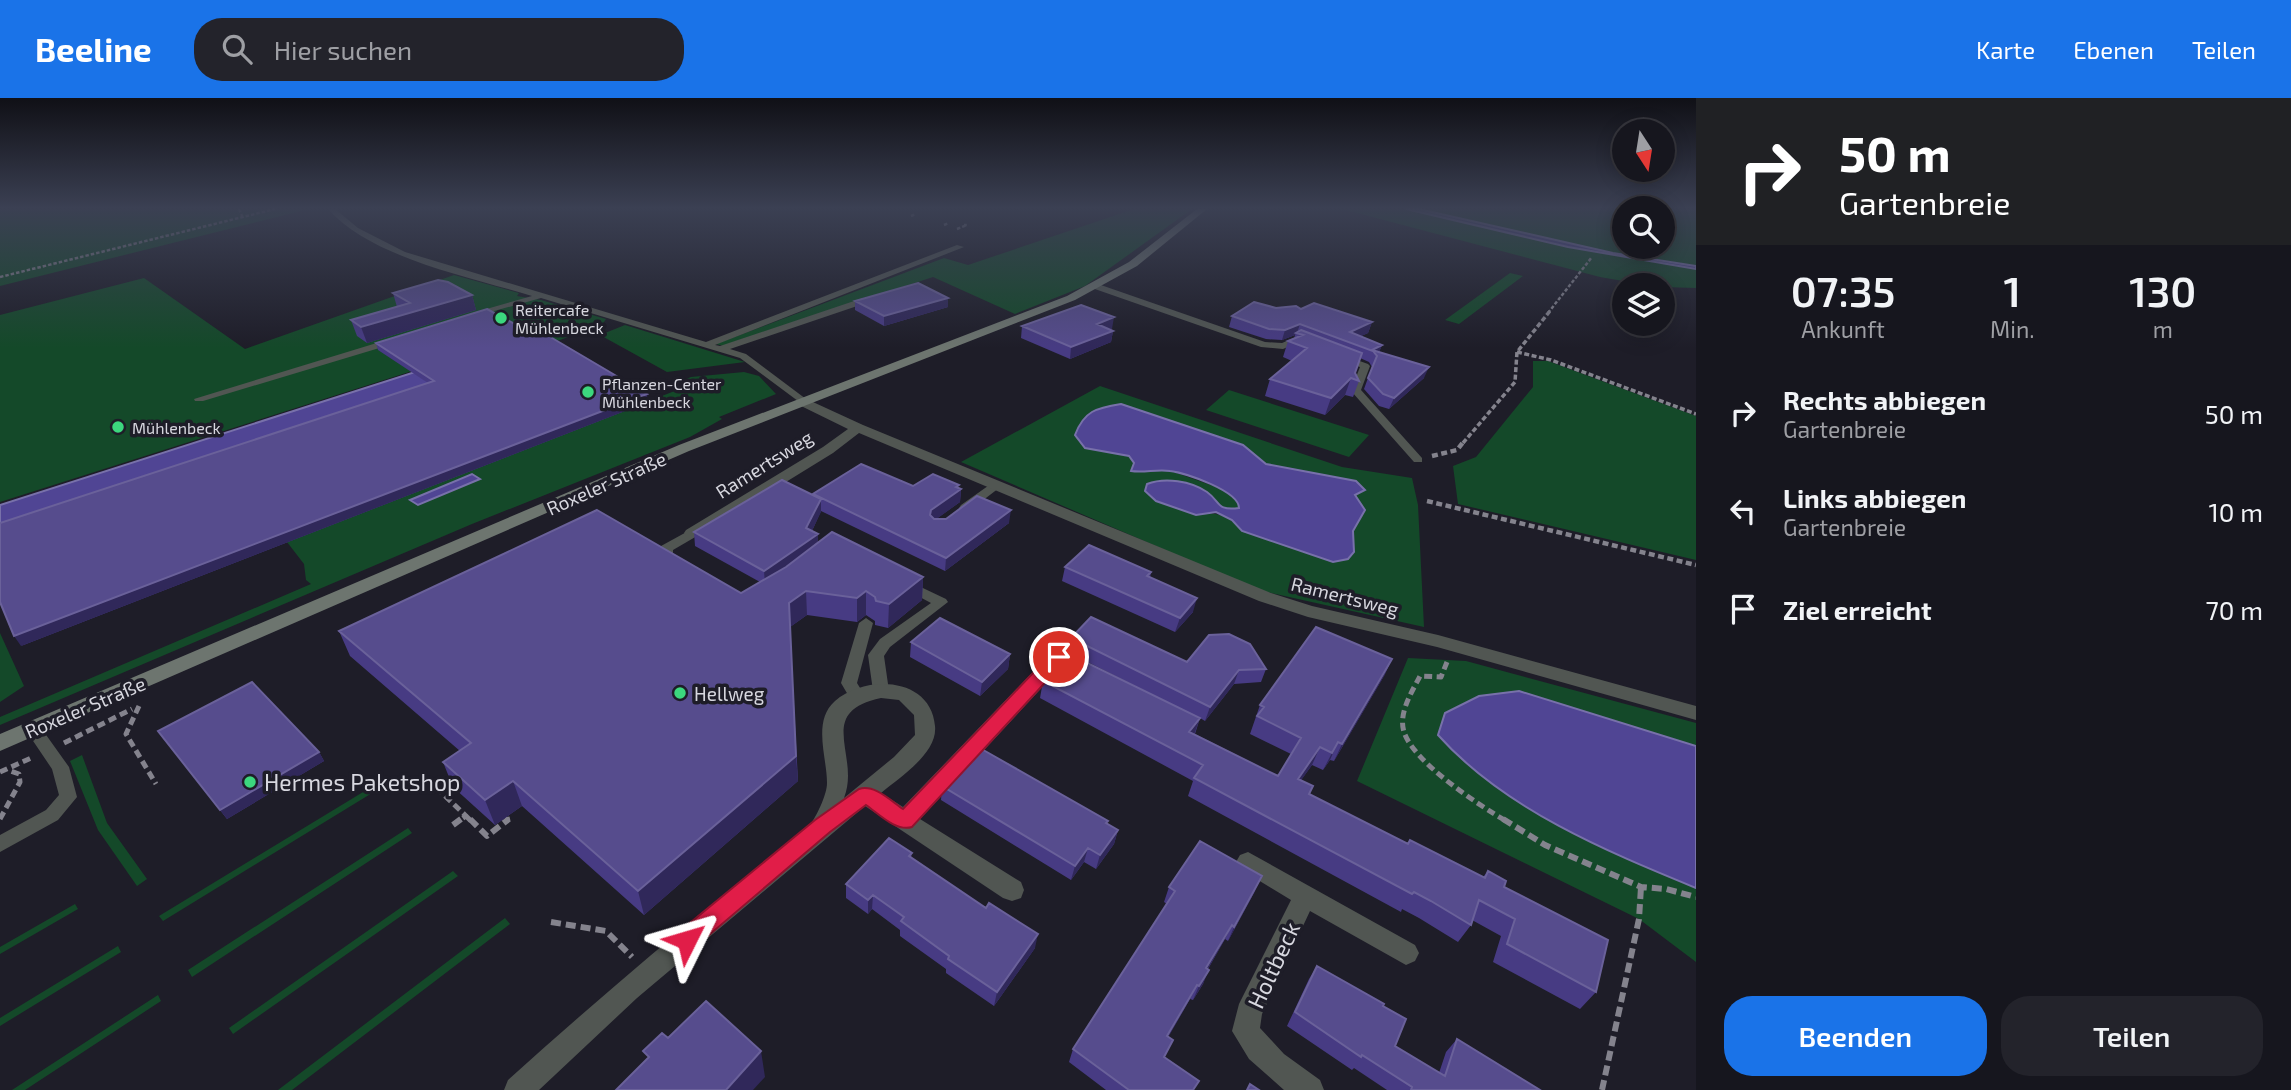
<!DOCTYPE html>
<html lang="de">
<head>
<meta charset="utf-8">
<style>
	body { margin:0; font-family:"Exo 2",sans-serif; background:#23232b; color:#f1f3f6; height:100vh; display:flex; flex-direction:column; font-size:26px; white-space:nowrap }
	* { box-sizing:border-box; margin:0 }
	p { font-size:23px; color:#9e9fa4 }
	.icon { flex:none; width:38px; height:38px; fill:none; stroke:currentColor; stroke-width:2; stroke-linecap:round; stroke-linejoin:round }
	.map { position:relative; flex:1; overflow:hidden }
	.panel { display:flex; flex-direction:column; background:#16161e; width:595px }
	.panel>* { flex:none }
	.guide { background:#202124; color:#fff; overflow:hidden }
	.needle { width:46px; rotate:168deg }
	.controls { position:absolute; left:1612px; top:21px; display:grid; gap:14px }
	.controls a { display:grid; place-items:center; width:63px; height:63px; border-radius:50%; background:#16161e; box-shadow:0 4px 18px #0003,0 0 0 2px #35353c; font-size:35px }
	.pin { position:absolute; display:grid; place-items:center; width:60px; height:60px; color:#fff; margin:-30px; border:4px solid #fff; border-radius:50%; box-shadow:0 2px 7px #0007 }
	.me { position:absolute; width:77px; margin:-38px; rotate:50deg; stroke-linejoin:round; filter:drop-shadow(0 0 5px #0008) }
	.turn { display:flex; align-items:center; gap:24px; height:147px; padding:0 28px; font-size:32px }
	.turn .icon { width:91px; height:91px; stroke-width:2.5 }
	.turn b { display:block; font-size:49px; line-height:60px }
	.eta { display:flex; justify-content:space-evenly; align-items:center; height:119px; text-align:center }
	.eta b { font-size:42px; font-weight:600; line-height:49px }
	.cta { display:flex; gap:14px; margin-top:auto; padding:14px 28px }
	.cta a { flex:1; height:80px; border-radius:28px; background:#1a73e8; color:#fff; font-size:28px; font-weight:600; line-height:80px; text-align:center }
	.cta a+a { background:#23232b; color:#f1f3f6 }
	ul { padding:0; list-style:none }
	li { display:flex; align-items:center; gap:21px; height:98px; padding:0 28px }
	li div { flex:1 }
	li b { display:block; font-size:26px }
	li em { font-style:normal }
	header { display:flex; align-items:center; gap:42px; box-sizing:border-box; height:98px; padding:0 35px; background:#1a73e8; color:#fff }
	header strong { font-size:33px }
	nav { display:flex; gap:38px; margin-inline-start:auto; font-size:24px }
	.search { width:490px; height:63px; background:#23232b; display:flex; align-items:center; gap:18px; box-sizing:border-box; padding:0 24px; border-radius:28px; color:#9e9fa4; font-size:26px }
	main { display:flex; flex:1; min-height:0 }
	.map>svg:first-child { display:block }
</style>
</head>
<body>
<header>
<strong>Beeline</strong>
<div class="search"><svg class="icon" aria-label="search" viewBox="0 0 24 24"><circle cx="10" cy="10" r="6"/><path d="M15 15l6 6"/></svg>Hier suchen</div>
<nav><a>Karte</a><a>Ebenen</a><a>Teilen</a></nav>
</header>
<main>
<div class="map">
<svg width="1696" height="992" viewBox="0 0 1696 992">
	<rect width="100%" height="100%" fill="#1e1d28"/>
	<path fill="#144929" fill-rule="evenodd" d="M0 111H309L0 188Z
		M1134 111H1192L1085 188 1015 216 933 179 723 248 716 246 944 160 968 167Z
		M1342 111H1624V149H1662L1663 111H1696V190L1663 189 1662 187H1646L1600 179Z
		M1510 175 1523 178 1459 226 1445 222Z
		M454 177 519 195 517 198 541 202 606 221 602 227 557 243 538 233 0 404V217L144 180 245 251Z
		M625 227 745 264 667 274 600 237Z
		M1533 263H1548L1696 318V462L1458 406 1453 368 1476 359 1533 289Z
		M744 274 759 278 776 296 719 319 722 321 690 339 472 426 0 627V619L311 486 306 482 304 466 287 444 690 287 684 282 691 279Z
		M1100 288 1342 369 1412 380 1418 407 1424 529 1258 492 961 364ZM1243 347 1266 366 1356 383 1365 391 1355 397 1365 413 1353 433 1354 454 1243 433C1227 417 1217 413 1196 417L1207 394C1217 407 1222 412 1239 411V405L1222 391 1171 373 1132 372 1134 365 1129 358 1118 354Z
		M1229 292 1369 337 1349 359 1206 312Z
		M0 535 24 588 0 604Z
		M1408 560 1466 563 1696 625V864L1639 821 1357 683Z
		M82 657 107 725 147 781 137 788 98 732 70 663Z
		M373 688 377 692 163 823 159 818Z
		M408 730 412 735 192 879 188 872Z
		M453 773 458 778 233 936 229 930Z
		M75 806 78 811 0 856V849Z
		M505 820 510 826 292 992H278Z
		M118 848 121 854 0 928V920Z
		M158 897 161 903 25 992H12Z"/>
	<path fill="#504594" stroke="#7871aa" stroke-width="2" d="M1406 111H1419L1613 155 1696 168V171L1568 149Z
		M443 265 465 275 0 428V407Z
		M1121 306 1243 347 1266 366 1356 383 1365 392 1355 397 1365 412 1353 433 1354 454 1348 461 1333 464 1242 433 1232 422 1216 414 1196 417 1156 403 1145 393 1147 386C1165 379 1191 383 1207 394 1221 404 1216 413 1239 410 1239 393 1186 375 1170 373 1157 371 1144 375 1131 373L1134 365 1129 358 1085 350 1075 337C1084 313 1096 310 1121 306Z
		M472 376 480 381 418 407 410 402Z
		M1519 593 1696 648V790C1606 753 1504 711 1438 637L1445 615 1479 598Z"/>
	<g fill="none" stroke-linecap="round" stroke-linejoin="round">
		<path stroke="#84838d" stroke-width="2.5" stroke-dasharray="3.5 2" stroke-linecap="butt" d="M239 111 243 120
			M911 118 916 116
			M944 127 949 125
			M957 131 967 127H964
			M0 179 275 111
			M1548 215 1592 159"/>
		<path stroke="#84838d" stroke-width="3.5" stroke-dasharray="5 2.5" stroke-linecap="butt" d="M1517 254 1551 262 1696 316
			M1463 345 1515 284 1517 254 1550 213"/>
		<path stroke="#84838d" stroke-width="4.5" stroke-dasharray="6 3.5" stroke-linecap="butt" d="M1432 358 1457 352 1464 343
			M1427 403 1696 467"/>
		<path stroke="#84838d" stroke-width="5" stroke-dasharray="8 4.5" stroke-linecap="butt" d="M1447 564 1441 579 1420 578C1412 594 1398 615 1404 634 1414 665 1479 707 1506 723
			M139 608 126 636 156 686
			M64 645 132 611
			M0 674 31 660
			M455 683 440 693 466 718 459 723
			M466 718 471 723
			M507 719 508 723
			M0 721 20 684 19 676 8 672"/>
		<path stroke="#84838d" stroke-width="6" stroke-dasharray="10 5" stroke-linecap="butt" d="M470 721 487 738 509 721
			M1503 721 1545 747 1641 789 1666 791 1696 799
			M453 727 461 721
			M551 824 606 833 632 859
			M1602 992 1639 821 1641 789"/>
		<path fill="#515652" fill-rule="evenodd" d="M328 111H335L358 130 405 154 706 244 957 147 964 149 715 247 720 248 863 200H869V204L730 251 746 256 806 301V305L802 306 740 260 541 200 469 220V216L532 198C470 179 371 160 328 111Z
			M1092 186H1098L1265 244 1282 245 1296 239 1310 245 1305 248 1297 245 1283 251 1261 249 1092 190Z
			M393 240 396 241V245L203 303H195L194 301Z
			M1337 257H1343L1368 266 1370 268 1361 292 1422 360V364H1414L1352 294 1351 292 1360 269 1337 261Z
			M995 383 1001 387 999 390 969 413H961L959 410 961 407Z
			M692 431 697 432 698 435 697 438 673 452V456L685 465 683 468H673L662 461 659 451 661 448Z
			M906 482 946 501 948 504 890 549 884 558 889 593 887 597H875L873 593 868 557 880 541 931 505 901 489 899 486 901 483Z
			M866 520 873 525 857 585 865 598 863 602H851L841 585 859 525Z
			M33 625 39 627 69 669 77 699 58 722 0 754V737L46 712 59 697 52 671 25 631 27 627Z"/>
		<path fill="#515652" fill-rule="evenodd" d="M802 299 863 327 1271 495 1312 508 1438 537 1696 608V622L1437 549 1308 519 1259 503 859 335 833 355 698 438H686L684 435 686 432 823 349 848 331 797 306 795 303Z
			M1059 553 1093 567 1096 572 1093 577 1086 579 1062 568 920 721 1021 784 1024 792 1021 800 1012 803 1003 800 865 708 637 900 539 992H504L508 982C579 918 651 856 726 795 743 782 804 739 812 724 818 715 827 696 827 685 827 659 812 623 835 603 866 576 931 579 935 628 938 655 900 679 881 695L903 709 1052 554ZM881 600 899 602 914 617 915 637 894 659 844 700C861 658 814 614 881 600Z
			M1248 754 1415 847 1419 855 1415 863 1406 867 1310 813 1262 916 1260 930 1284 956 1320 982 1324 992H1284L1249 961 1232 933 1239 906 1291 802 1240 771 1236 764 1240 757Z"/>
		<path fill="#6d756f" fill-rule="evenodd" d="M1197 111H1207L1137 168 1075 202 689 353 0 653V636L679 347 1067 198 1129 164Z"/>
	</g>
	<path fill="#473b83" d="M393 195 472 197 476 212 367 245 357 238 351 222 397 209Z
		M855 203 948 209 884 228 855 212Z
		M1276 210 1301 211 1372 224 1368 235 1361 238 1382 247 1379 254 1424 280 1389 311 1379 308 1364 291 1372 269 1369 264 1360 260 1355 275 1359 283 1353 299 1345 297 1325 317 1265 298 1270 281 1292 263 1283 259 1288 243 1294 241 1295 237 1282 242 1266 241 1229 229 1232 218Z
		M1022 228 1112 231H1110L1113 233 1111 244 1070 261 1021 240Z
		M376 245 648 304 21 548 428 285 378 252Z
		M913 388 959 390 961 391 960 404 936 421 1009 425 945 473 821 413 812 433 818 436V444L923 479 922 502 888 530 875 527V523L866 517 857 524 807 517 790 529 798 683 644 817 522 708 495 727 453 689 443 664 460 653 350 558 339 533 741 495 760 484 695 448 694 434 813 397Z
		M1065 469 1151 474 1150 480 1193 514 1175 534 1062 483Z
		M1071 540 1187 564 1266 571 1261 584 1234 586 1205 623 1200 620 1195 636 1278 678 1291 656 1250 636 1260 607 1392 561 1384 578 1334 663 1330 662 1323 672 1312 667 1301 682 1309 696 1408 746 1483 779 1488 773 1504 789 1596 894 1580 911 1493 864 1501 838 1472 822 1471 827 1458 844 1419 820 1402 811 1401 814 1188 698 1193 683 1040 600 1043 583 1191 616 1068 554Z
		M911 544 1010 556 1008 571 980 598 910 559Z
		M158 633 319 654 324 663 227 721Z
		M942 688 1118 732 1114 746 1096 771 1084 764 1071 782 941 702Z
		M912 755 911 760 1035 850 994 908 946 875V871L900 838V832L872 811 868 816 846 800V786Z
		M1169 789 1255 793 1228 843 1225 841 1208 871 1203 886 1193 902 1190 901 1168 939 1165 959 1194 992H1106L1069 964 1073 951 1167 806 1164 804Z
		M1317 868 1383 908 1395 948 1439 975 1446 954 1457 941 1540 992H1387L1354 970 1352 972 1287 928 1309 881Z"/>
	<path fill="#30285a" d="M472 197 476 212 367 245 361 229Z
		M948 200V209L884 228V218Z
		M1114 219 1112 231 1095 237 1097 226Z
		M1372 224 1368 235 1349 244 1350 234Z
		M1300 226 1297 235H1296L1295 237 1282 242 1285 232Z
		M1113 233 1111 244 1070 261 1071 249Z
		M1382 247 1378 257 1372 252Z
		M1429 269 1424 280 1389 311 1394 300Z
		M1351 280 1345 297 1325 317 1331 300Z
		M647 296 648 304 21 548 14 538Z
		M959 387 958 393 961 391 960 404 931 425 930 430 931 412Z
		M821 401V414L807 443 806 430Z
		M1011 412 1009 425 945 473 946 460Z
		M818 436V449L765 487 764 473Z
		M923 479 922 502 888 530 889 506Z
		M806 493 807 517 790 529 789 505Z
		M866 493V517L857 524V500Z
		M1197 500 1193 514 1175 534 1180 520Z
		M1010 556 1008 571 980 598 982 584Z
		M1392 561 1384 578 1334 663 1342 646Z
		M1239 572 1234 586 1205 623 1210 609Z
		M1200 620 1194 637 1189 634Z
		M1338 644 1330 662 1323 672 1332 655Z
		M1320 649 1312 667 1290 698 1298 681Z
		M319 654 324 663 227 721 220 712Z
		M796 658 798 683 644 817 638 793Z
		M513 683 522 708 495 727 485 702Z
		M1118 732 1114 746 1096 771 1100 757Z
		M1088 750 1084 764 1071 782 1075 768Z
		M1262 778 1255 793 1228 843 1234 829Z
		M873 797 872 811 868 816V802Z
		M1232 827 1225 841 1200 884 1206 870Z
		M1038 836 1035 850 994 908 997 894Z
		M1209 872 1203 886 1193 902 1199 888Z
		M1197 887 1190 901 1161 952 1167 938Z
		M761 953 765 979 753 992H726Z"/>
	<path fill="#564c8d" stroke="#6a619a" stroke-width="2" d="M438 182 448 184 472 197 361 229 351 222 410 205 393 195Z
		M918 185 948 200 884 218 855 203Z
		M1254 204 1276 210 1296 208 1301 211 1314 205 1372 224 1350 234 1382 247 1372 252 1429 269 1394 300 1383 296 1368 280 1377 258 1373 253 1300 226 1285 232 1269 231 1232 218Z
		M1081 207 1114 219 1097 226 1113 233 1071 249 1022 228Z
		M487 211 522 230 530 227 647 296 14 538 0 504V425L434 283 376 245Z
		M1301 232 1362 255 1355 275 1359 283 1351 280 1331 300 1270 281 1307 250 1288 243 1303 237 1296 235Z
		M861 366 913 388 933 376 959 387 956 389 961 391 931 412 930 417 934 421H946L977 398 1011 412 946 460 813 396Z
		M782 382 821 401 806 430 818 436 764 473 694 434Z
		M597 412 741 495 786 469 832 434 923 479 889 506 876 503 875 499 866 493 857 500 806 493 789 505 796 658 638 793 513 683 485 702 443 664 471 645 339 533Z
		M1089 447 1151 474 1147 478 1197 500 1180 520 1065 469Z
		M1091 519 1187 564 1209 537 1229 536 1250 546 1266 571 1239 572 1210 609 1071 540Z
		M940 520 1010 556 982 584 911 544Z
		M1316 529 1392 561 1342 646 1338 644 1332 655 1320 649 1298 681 1313 688 1309 696 1408 746 1410 742 1485 780 1488 773 1506 783 1504 789 1608 842 1596 894 1507 846 1515 821 1479 802 1471 827 1431 803 1414 794 1412 796 1194 680 1203 667 1043 583 1069 556 1200 620 1189 634 1278 678 1301 640 1257 618 1264 609 1260 607Z
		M252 584 319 654 220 712 158 633Z
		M978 649 1108 723 1106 725 1118 732 1100 757 1088 750 1075 768 942 688Z
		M889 740 912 755 909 758 986 810 989 805 1038 836 997 894 948 861 949 858 901 823 904 819 873 797 868 802 846 786Z
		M1200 743 1262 778 1234 829 1232 827 1206 870 1209 872 1199 888 1197 887 1167 938 1173 942 1164 959 1199 983 1193 992H1129L1073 951 1175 793 1169 789Z
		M1317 868 1384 906 1383 908 1406 921 1395 948 1445 978 1457 941 1540 992H1411L1412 989 1362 957 1361 959 1295 914Z
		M706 903 761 953 726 992H616L649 959 643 953 662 935 668 940Z
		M1250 986 1259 992H1247Z"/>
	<linearGradient id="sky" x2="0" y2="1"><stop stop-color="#101016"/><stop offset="0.44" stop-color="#3b4053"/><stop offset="1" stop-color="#3b4053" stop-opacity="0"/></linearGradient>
	<rect width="1696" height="250" fill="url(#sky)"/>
	<path fill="#e11d48" stroke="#92132f" stroke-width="2" d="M1059 553 1068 559 1065 563 912 729C896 734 879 716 866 707L830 734 695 849 687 853 679 849 675 842 679 834 815 722 859 691C874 686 890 702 903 711L1053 554Z"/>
	<g fill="#3cd77e" stroke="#1e1d28" stroke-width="2.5">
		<circle cx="501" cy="220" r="7"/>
		<circle cx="588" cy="294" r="7"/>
		<circle cx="118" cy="329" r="7"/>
		<circle cx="680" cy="595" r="7"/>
		<circle cx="250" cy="684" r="7"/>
	</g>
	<g text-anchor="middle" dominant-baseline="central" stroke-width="7" stroke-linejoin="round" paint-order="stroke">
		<g font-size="16" fill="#d7d7df" stroke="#1e1d28" text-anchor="start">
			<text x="515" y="211">Reitercafe<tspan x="515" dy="18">Mühlenbeck</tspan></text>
			<text x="602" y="285">Pflanzen-Center<tspan x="602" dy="18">Mühlenbeck</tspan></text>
			<text x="132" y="329">Mühlenbeck</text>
		</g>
		<g font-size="19" fill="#d7d7df" stroke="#1e1d28">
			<text transform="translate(764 366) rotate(-32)">Ramertsweg</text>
			<text transform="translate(606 385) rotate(-24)">Roxeler Straße</text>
			<text transform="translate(1345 498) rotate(14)">Ramertsweg</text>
			<text transform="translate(85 609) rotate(-23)">Roxeler Straße</text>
		</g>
		<g font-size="19" fill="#d7d7df" stroke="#1e1d28" text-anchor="start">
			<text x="694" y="595">Hellweg</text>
		</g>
		<g font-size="23" fill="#d7d7df" stroke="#1e1d28" text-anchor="start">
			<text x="264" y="684">Hermes Paketshop</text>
		</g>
		<g font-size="23" fill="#d7d7df" stroke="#1e1d28">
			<text transform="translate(1273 867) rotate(-65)">Holtbeck</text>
		</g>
	</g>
</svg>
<div class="controls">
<a><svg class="needle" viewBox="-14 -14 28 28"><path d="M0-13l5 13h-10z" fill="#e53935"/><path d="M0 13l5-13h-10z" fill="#9e9fa4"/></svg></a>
<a><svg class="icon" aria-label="search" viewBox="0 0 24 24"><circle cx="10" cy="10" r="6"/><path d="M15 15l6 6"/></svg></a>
<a><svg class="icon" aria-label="layers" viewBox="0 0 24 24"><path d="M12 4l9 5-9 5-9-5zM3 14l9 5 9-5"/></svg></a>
</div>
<div class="pin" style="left:1059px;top:559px;background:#d93025"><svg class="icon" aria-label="arrive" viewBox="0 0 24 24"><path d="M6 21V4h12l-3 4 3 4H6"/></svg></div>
<svg class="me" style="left:687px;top:842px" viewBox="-20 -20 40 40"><path d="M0-17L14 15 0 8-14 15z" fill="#e11d48" stroke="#fff" stroke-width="4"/></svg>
</div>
<section class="panel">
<div class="guide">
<div class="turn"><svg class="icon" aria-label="right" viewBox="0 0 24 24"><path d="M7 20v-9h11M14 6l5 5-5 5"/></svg><div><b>50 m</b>Gartenbreie</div></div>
</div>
<div class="eta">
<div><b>07:35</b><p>Ankunft</p></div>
<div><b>1</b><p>Min.</p></div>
<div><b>130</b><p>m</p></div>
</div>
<ul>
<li><svg class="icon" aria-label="right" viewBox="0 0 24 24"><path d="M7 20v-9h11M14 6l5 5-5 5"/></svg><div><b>Rechts abbiegen</b><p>Gartenbreie</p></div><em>50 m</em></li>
<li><svg class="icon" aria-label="left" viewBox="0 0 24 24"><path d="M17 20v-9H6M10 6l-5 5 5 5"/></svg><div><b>Links abbiegen</b><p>Gartenbreie</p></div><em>10 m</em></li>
<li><svg class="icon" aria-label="arrive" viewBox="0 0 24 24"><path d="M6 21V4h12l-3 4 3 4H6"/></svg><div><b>Ziel erreicht</b></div><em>70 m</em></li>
</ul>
<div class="cta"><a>Beenden</a><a>Teilen</a></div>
</section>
</main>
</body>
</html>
